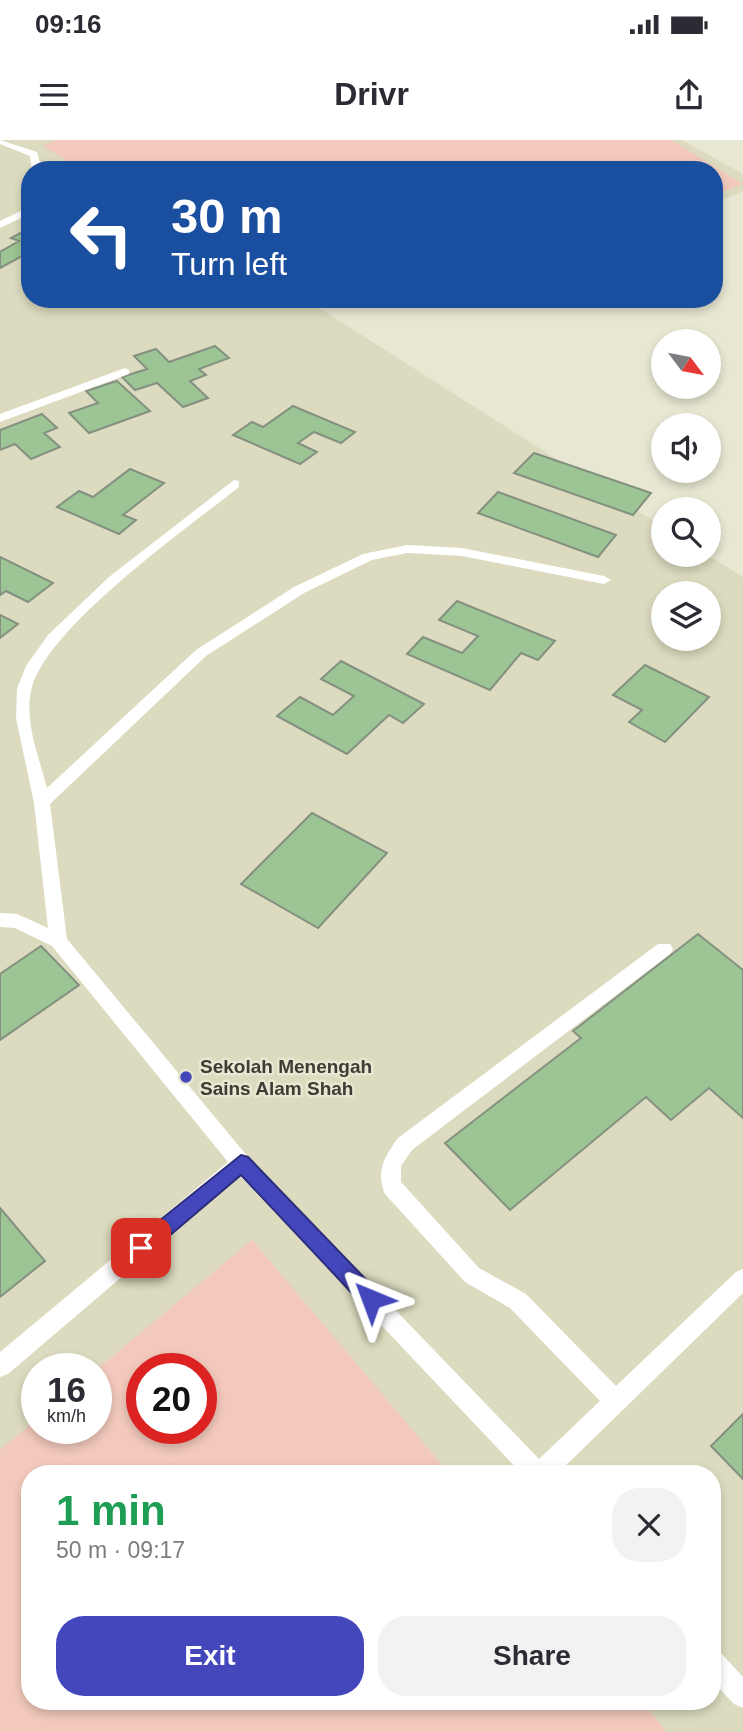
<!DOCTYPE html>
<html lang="en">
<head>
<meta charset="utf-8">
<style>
	body { margin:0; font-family:Arial,sans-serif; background:#f2f2f3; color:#2b2b33; height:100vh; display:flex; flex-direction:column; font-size:26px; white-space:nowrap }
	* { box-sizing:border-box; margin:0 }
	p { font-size:23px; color:#7c7c81 }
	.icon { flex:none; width:38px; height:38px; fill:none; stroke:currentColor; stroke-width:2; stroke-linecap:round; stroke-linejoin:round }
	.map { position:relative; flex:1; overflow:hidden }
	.panel { position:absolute; left:21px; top:1325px; width:700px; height:245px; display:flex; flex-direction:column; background:#fff; border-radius:28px; box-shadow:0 4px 10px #0003 }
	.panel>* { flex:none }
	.top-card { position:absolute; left:21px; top:21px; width:702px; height:147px; border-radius:28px; box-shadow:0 4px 10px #0003; background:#1a4fa0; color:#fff; overflow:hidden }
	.needle { width:46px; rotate:122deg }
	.tools { position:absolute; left:651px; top:189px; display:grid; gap:14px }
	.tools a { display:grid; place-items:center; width:70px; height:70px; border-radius:50%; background:#fff; box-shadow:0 4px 10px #0003; font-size:35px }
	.speed { position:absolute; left:21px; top:1213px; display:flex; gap:14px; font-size:35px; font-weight:700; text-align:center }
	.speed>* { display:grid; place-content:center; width:91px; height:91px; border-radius:50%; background:#fff; box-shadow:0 4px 10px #0003; line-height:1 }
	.speed small { font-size:18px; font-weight:400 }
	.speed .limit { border:10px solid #d22; background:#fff; color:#111 }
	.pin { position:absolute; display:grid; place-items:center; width:60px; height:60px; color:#fff; margin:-30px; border-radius:14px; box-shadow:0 4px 10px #0006 }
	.me { position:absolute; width:77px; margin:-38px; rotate:316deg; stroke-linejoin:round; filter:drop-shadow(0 0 5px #0008) }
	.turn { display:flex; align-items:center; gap:24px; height:147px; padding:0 35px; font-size:32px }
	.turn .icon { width:91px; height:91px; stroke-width:2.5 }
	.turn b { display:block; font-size:49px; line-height:60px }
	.round { display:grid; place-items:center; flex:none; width:74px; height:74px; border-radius:28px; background:#f2f2f3 }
	.overview { display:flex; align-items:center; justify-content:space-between; height:119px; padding:0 35px }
	h1 { font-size:42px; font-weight:600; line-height:52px; color:#1e9e55 }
	.cta { display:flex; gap:14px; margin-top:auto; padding:14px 35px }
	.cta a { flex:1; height:80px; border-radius:28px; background:#4447bc; color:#fff; font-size:28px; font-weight:600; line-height:80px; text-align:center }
	.cta a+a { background:#f2f2f3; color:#2b2b33 }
	.status { display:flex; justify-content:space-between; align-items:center; height:49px; padding:0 35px; background:#fff; direction:ltr }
	.status svg { height:19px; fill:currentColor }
	header { display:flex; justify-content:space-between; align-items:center; height:91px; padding:0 35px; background:#fff; font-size:32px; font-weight:600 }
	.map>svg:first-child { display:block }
</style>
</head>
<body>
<div class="status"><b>09:16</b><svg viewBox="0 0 49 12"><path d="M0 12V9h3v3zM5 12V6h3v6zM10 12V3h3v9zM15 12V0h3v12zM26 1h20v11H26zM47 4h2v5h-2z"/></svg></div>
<header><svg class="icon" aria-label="menu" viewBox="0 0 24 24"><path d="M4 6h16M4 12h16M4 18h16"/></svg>Drivr<svg class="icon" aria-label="share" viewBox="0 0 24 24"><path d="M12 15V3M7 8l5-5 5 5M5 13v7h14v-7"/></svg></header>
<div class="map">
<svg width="743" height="1592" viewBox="0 0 743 1592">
	<rect width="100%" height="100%" fill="#e7e7d2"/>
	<path fill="#dcdbbf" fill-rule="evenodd" d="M0 0H682L743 34V51L714 63V30H30V159H305L663 387V415H707L743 437V1592H0ZM663 453H709V499H663ZM37 1228H96V1288H37ZM142 1228H201V1288H142ZM30 1334H712V1561H30Z"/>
	<path fill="#f2c9bc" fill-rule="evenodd" d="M55 0H671L743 44 714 55V30H63L65 19 43 6Z
		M252 1100 449 1333 30 1334V1561H641L667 1592H0V1310L37 1279V1288H96V1230ZM142 1228H201V1288H142Z"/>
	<path fill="#9cc494" stroke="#849181" stroke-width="2" d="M30 88V117L24 115 0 128V112L19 101 11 98Z
		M215 206 229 218 199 229 206 235 190 241 208 258 183 267 157 243 135 250 122 237 147 229 134 216 156 209 169 222Z
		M117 241 150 271 89 293 69 273 98 263 86 251Z
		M293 266 355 292 341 303 314 292 298 303 317 312 300 324 233 295 252 282 263 287Z
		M42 274 57 288 44 293 60 307 31 319 15 304 0 310V290Z
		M534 313 651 353 633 375 514 333Z
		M130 329 164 343 123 375 136 380 119 394 57 367 79 351 93 357Z
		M498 352 616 395 598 417 478 373Z
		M0 417 53 443 28 462 6 451 0 455Z
		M457 461 555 501 538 520 521 513 490 550 407 514 423 497 462 513 478 496 439 480Z
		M0 475 18 484 0 498Z
		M341 521 424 564 403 583 389 575 347 614 277 576 300 557 333 575 354 556 321 539Z
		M645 525 709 557 665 602 629 582 642 570 613 555Z
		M312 673 387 713 318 788 241 744Z
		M698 794 743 830V978L709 948 671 980 646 957 510 1070 445 1003 581 898 573 891Z
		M41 806 79 845 0 900V834Z
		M0 1068 45 1121 0 1157Z
		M743 1274V1339L711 1306Z"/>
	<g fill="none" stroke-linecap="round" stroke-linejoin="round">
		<path fill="#fff" fill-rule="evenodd" d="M0 0 37 12 42 30H32L30 16 0 4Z
			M21 71 26 74 25 76 0 88V81Z
			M125 228 129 230V234L0 282V274Z
			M234 340 239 341V347C186 389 50 485 32 547 23 579 39 617 47 648L196 510 294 447 363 414 407 405 462 408 604 436 611 440 604 444 462 416 407 413 372 420 304 453 206 516 50 664 67 799 248 1017 539 1319 600 1261 510 1168 465 1142 385 1054C375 1031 385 1016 398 998L658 804H670L673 809 670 814 412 1010 401 1026V1042L479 1128 526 1154 616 1246 736 1132 743 1129V1153L557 1334H522L240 1036 8 1234 0 1237V1212L228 1022 52 806 15 788 0 787V773L17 774 48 788 34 663 16 578 17 549 26 526 48 495 109 437Z
			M712 1510 721 1513 743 1537V1568L734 1564 712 1541Z"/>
	</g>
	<path fill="#4447bc" stroke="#2c2e7a" stroke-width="2" d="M241 1015 248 1017 378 1152 381 1159 378 1166 371 1168 364 1166 241 1035 148 1114 141 1117 134 1114 131 1108 134 1101Z"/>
	<circle fill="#4447bc" stroke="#e7e7d2" stroke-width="2.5" cx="186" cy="937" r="7"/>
	<g text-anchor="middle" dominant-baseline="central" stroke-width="5" stroke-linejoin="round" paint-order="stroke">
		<g font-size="19" font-weight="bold" fill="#3e3d35" stroke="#e7e7d2" text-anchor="start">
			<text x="200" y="926">Sekolah Menengah<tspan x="200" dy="22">Sains Alam Shah</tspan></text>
		</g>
	</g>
</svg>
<div class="tools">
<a><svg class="needle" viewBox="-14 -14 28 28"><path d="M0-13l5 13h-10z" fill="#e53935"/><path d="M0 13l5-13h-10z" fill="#7c7c81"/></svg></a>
<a><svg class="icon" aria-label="sound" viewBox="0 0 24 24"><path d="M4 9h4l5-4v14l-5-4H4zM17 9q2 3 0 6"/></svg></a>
<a><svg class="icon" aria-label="search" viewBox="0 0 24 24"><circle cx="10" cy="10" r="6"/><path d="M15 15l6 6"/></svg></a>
<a><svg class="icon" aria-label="layers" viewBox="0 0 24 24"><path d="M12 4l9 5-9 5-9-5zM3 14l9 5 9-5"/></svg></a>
</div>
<div class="speed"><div>16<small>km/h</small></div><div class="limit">20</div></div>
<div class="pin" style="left:141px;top:1108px;background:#d93025"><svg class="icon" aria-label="arrive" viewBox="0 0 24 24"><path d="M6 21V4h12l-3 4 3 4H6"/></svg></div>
<svg class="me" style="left:371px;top:1159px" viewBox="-20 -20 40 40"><path d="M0-17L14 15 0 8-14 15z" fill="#4447bc" stroke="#fff" stroke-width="4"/></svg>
<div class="top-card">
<div class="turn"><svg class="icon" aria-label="left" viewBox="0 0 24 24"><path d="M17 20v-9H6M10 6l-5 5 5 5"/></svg><div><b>30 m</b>Turn left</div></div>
</div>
<section class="panel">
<div class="overview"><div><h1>1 min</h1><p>50 m · 09:17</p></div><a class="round"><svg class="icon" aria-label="close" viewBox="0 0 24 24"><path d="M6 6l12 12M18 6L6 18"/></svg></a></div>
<div class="cta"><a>Exit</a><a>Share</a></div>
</section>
</div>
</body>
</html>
